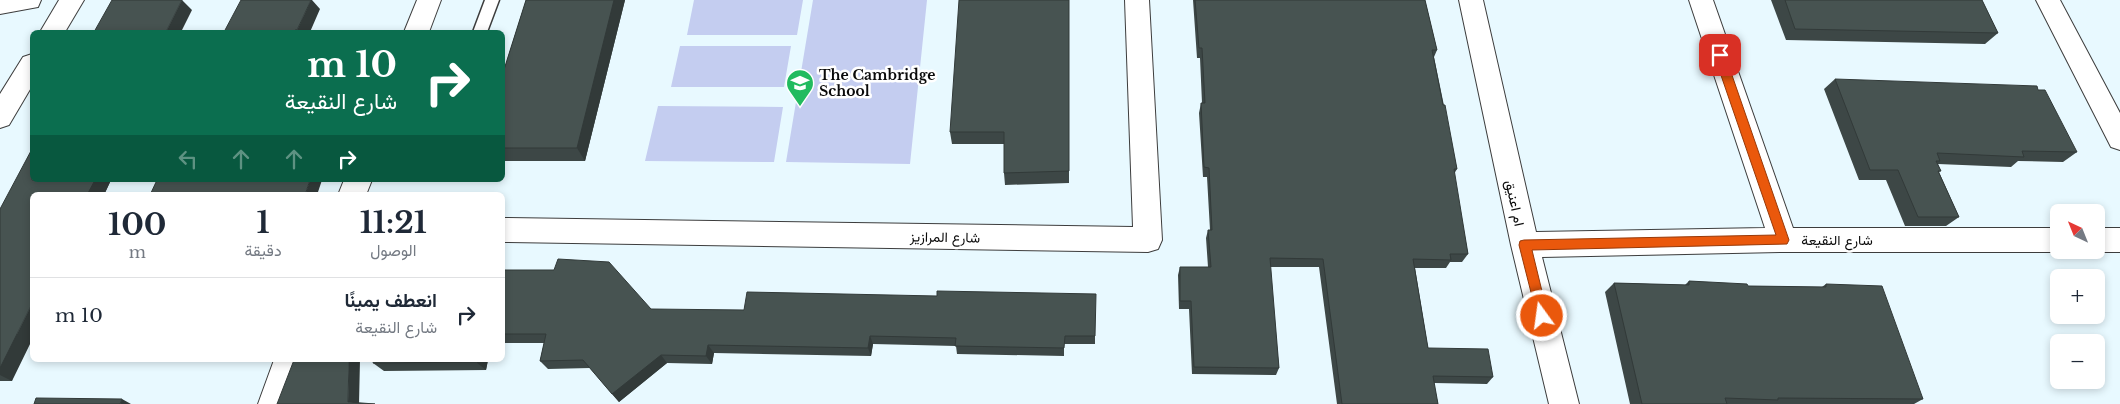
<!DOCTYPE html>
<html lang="ar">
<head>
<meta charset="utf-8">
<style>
	body { margin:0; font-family:"Libre Baskerville",Vazirmatn,serif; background:#f6f6f7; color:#1f2937; direction:rtl; height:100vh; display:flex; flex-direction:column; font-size:19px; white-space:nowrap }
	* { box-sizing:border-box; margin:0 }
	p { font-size:16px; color:#747a83 }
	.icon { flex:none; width:28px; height:28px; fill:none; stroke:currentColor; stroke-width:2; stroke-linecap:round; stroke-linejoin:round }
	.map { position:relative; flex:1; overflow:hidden; direction:ltr }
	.details { position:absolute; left:30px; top:192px; width:475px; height:170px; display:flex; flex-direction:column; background:#fff; border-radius:8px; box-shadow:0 2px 8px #0003; direction:rtl }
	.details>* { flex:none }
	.guide { position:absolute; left:30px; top:30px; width:475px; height:152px; border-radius:8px; box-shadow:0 2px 8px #0003; direction:rtl; background:#0b6e4f; color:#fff; overflow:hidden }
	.needle { width:32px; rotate:317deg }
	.tools { position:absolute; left:2050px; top:204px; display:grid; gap:10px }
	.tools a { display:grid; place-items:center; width:55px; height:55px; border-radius:8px; background:#fff; box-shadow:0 2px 8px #0003; font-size:25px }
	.pin { position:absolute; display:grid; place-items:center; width:42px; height:42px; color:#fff; margin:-21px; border-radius:10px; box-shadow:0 2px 8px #0006 }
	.me { position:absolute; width:55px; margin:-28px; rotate:346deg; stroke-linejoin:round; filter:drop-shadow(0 0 4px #0008) }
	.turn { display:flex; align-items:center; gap:18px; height:105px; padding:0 25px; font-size:22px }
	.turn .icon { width:65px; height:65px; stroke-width:2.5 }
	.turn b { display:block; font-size:35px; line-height:42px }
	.lanes { display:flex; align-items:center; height:48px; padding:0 25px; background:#0003; justify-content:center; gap:25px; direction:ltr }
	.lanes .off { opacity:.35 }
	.eta { display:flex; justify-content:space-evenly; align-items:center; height:85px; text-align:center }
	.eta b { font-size:30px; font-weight:700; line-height:35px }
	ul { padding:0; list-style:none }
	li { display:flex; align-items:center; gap:15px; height:75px; padding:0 25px; border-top:1px solid #e0e1e3 }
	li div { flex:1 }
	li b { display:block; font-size:19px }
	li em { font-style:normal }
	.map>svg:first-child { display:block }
</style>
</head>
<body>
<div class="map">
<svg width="2120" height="404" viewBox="0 0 2120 404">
	<rect width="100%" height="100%" fill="#e8f9ff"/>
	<path fill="#c4cdf0" d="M694 0H803L797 35H687Z
		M813 0H927L910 164 786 162Z
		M680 46H791L784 87H671Z
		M658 106 783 107 774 162 645 161Z"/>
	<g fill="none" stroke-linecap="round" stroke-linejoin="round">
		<g stroke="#3d3d3d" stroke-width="3">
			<path id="service" d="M485 0H499L487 32H473Z"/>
		</g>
		<g stroke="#3d3d3d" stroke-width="2">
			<path id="minor" d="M0 0H41L38 7 0 14Z
				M59 0H84L65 32H40Z
				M417 0H441L429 32H404Z
				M1125 0H1149L1162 240 1158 249 1148 252 502 242V218L1133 227Z
				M1459 0H1483L1536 232 1765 228 1689 0H1713L1793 228H2059V250H2065L2059 252H1783L1542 257 1579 404H1549L1511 245Z
				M2036 0H2060L2120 113V150L2111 147Z
				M32 54V86L9 125 0 128V94L23 57Z
				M344 180H372L366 195H338Z
				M2096 228H2120V252H2096L2090 250H2096Z
				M274 360H304L288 404H258Z"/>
		</g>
		<use href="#service" fill="#fff" fill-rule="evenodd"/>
		<use href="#minor" fill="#fff" fill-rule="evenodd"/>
	</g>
	<path fill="#3d4746" d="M526 0H625L585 161H502V76Z
		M1069 0V183L1005 185 1004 173V144H952L950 132Z
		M1193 0H1425L1437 50 1434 57 1457 169 1454 174 1468 254 1462 262H1450L1446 268H1415L1428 348 1493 377 1487 384 1434 383 1438 404H1337L1319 267H1270L1279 368 1276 375 1192 374 1189 309H1179L1178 275 1180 267H1208L1206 238 1208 230H1210L1207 177H1203L1199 113 1201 103H1202L1200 58H1197Z
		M1771 0H1982L1998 33 1985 44 1786 40Z
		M1835 79 2077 152 2063 162 2018 161 2011 167 1938 164 1941 171 1939 172 1959 217 1946 226H1905L1886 180H1859L1824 89Z
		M32 180H111L104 195H32L12 381H0V209Z
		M502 270 651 309 1095 336V344H1064V356L957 354 956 346 873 344 871 356 714 353 712 364 667 363 619 402 590 368 548 369 540 361 544 343H502Z
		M1689 281 1748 286 1822 287 1826 284 1923 399 1914 404H1630L1605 292 1614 283 1685 285Z
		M488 360 486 370 384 371 373 363Z"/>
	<path fill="#323a39" d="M182 0 192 10 181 32H166Z
		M311 0H312L320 9 310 32H299L297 30Z
		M614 0H625L585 161 577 148Z
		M95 180H111L104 195H87Z
		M310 180H322L317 195H305Z
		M32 304V340L12 381 0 375V368Z
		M870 336 873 344 871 356 868 348Z
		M708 345 714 353 712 364 706 356Z
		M661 355 667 363 619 402 612 394Z
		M349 360H360L359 404 348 402Z
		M477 360H488L486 370 476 362Z
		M122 399 131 404H120Z"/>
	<path fill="#475351" stroke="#323a39" d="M112 0H182L166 32H94Z
		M241 0H311L297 30H295L294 32H224Z
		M526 0H614L577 148H502V76Z
		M959 0H1069V171L1004 173V132H950Z
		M1195 0H1425L1437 50H1432L1443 105H1445L1457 169H1454L1468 254H1450L1451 260 1413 259 1428 348 1488 349 1493 377 1433 376 1438 404H1342L1323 259 1270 258 1279 368 1194 367 1191 301H1180V267H1211L1208 230H1212L1209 168 1204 167 1201 103H1205L1202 48H1199Z
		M1785 0H1982L1998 33 1795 29Z
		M1835 79 2037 86 2038 90H2045L2077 152 2022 151 2024 157 1937 153 1940 161H1936L1941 171H1938L1959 217H1918L1898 170H1870Z
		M32 149V180H95L87 195H32V304L0 368V209Z
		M157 180H310L305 195H150Z
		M558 259 609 262 651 309 744 310 747 292 937 296V291L1096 294 1095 336H1065L1064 348 955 346 956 338 870 336 868 348 708 345 706 356 661 355 612 394 583 360 540 361 546 334H502V270H554Z
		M1689 281 1747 284 1748 286 1826 287V284L1882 286 1923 399 1778 398V400L1725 398 1727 404H1642L1614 283 1689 285Z
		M294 360H349L348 402 375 404H277Z
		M374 360H477L476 362 373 363Z
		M36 398 122 399 120 404H34Z"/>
	<path fill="#ea580c" stroke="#983908" d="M1720 51 1725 55 1789 240 1787 244 1532 250 1548 316 1546 320 1542 321 1538 320 1519 245 1520 241 1524 240 1776 235 1714 55Z"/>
	<defs>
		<g id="school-pin" transform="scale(1.4375)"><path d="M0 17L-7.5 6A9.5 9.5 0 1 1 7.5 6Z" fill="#22bb5f" stroke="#fff"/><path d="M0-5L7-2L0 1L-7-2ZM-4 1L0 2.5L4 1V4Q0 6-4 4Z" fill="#fff"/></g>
	</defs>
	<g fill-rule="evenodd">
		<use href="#school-pin" x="800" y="83"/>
	</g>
	<g text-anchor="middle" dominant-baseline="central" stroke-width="5" stroke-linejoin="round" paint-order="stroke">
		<g font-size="14" font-weight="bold" fill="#0a0a0a" stroke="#fff" text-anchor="start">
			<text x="819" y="75">The Cambridge<tspan x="819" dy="16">School</tspan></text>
		</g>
		<g font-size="14" fill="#0a0a0a" stroke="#fff">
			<text transform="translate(1515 203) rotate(78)">ام اعنيق</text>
			<text transform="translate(945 237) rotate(1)">شارع المرازيز</text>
			<text x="1837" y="240">شارع النقيعة</text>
		</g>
	</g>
</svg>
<div class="tools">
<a><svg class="needle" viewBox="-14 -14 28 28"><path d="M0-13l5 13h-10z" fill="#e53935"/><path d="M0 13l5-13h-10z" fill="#747a83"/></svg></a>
<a>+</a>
<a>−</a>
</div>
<div class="pin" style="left:1720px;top:55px;background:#d93025"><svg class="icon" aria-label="arrive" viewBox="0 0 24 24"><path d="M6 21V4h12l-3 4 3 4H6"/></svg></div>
<svg class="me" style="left:1542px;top:316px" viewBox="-20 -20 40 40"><circle r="17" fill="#ea580c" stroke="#fff" stroke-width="3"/><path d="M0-11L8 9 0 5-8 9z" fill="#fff"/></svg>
<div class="guide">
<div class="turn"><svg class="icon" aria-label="right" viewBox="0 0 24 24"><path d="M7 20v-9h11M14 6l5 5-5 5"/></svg><div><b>10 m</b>شارع النقيعة</div></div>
<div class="lanes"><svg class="icon off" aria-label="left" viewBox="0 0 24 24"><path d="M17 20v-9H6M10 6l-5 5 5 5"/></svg><svg class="icon off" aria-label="ahead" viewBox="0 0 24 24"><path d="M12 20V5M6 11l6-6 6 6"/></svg><svg class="icon off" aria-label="ahead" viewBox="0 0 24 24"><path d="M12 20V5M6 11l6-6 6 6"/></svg><svg class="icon" aria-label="right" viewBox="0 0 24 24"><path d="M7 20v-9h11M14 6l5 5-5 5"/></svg></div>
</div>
<section class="details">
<div class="eta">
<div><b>11:21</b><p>الوصول</p></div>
<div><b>1</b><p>دقيقة</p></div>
<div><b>100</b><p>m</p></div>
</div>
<ul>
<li><svg class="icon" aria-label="right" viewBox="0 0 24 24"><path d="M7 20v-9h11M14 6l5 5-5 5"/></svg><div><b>انعطف يمينًا</b><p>شارع النقيعة</p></div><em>10 m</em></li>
</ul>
</section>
</div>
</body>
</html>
